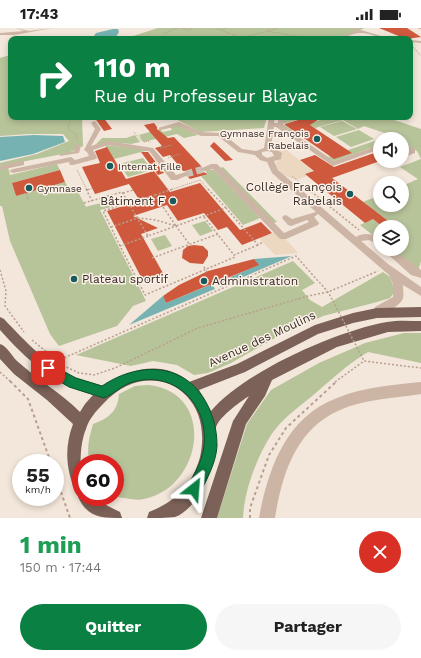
<!DOCTYPE html>
<html lang="fr">
<head>
<meta charset="utf-8">
<style>
	body { margin:0; font-family:"Work Sans",sans-serif; background:#f6f6f6; color:#222; height:100vh; display:flex; flex-direction:column; font-size:15px; white-space:nowrap }
	* { box-sizing:border-box; margin:0 }
	p { font-size:13px; color:#767676 }
	.icon { flex:none; width:22px; height:22px; fill:none; stroke:currentColor; stroke-width:2; stroke-linecap:round; stroke-linejoin:round }
	.map { position:relative; height:490px; overflow:hidden }
	.sheet { display:flex; flex-direction:column; background:#fff; flex:1 }
	.sheet>* { flex:none }
	.top-card { position:absolute; left:8px; top:8px; width:405px; height:84px; border-radius:8px; box-shadow:0 2px 6px #0003; background:#0b8043; color:#fff; overflow:hidden }
	.tools { position:absolute; left:373px; top:104px; display:grid; gap:8px }
	.tools a { display:grid; place-items:center; width:36px; height:36px; border-radius:50%; background:#fff; box-shadow:0 2px 6px #0003; font-size:20px }
	.speed { position:absolute; left:12px; top:426px; display:flex; gap:8px; font-size:20px; font-weight:700; text-align:center }
	.speed>* { display:grid; place-content:center; width:52px; height:52px; border-radius:50%; background:#fff; box-shadow:0 2px 6px #0003; line-height:1 }
	.speed small { font-size:10px; font-weight:400 }
	.speed .limit { border:6px solid #d22; background:#fff; color:#111 }
	.pin { position:absolute; display:grid; place-items:center; width:34px; height:34px; color:#fff; margin:-17px; border-radius:8px; box-shadow:0 2px 6px #0006 }
	.me { position:absolute; width:44px; margin:-22px; rotate:28deg; stroke-linejoin:round; filter:drop-shadow(0 0 3px #0008) }
	.turn { display:flex; align-items:center; gap:14px; height:84px; padding:0 20px; font-size:18px }
	.turn .icon { width:52px; height:52px; stroke-width:2.5 }
	.turn b { display:block; font-size:28px; line-height:34px }
	.round { display:grid; place-items:center; flex:none; width:42px; height:42px; border-radius:21px; background:#f6f6f6 }
	.overview { display:flex; align-items:center; justify-content:space-between; height:68px; padding:0 20px }
	h1 { font-size:24px; font-weight:700; line-height:30px; color:#1e9e55 }
	.action { display:flex; gap:8px; margin-top:auto; padding:8px 20px }
	.action a { flex:1; height:46px; border-radius:24px; background:#0b8043; color:#fff; font-size:16px; font-weight:700; line-height:46px; text-align:center }
	.action a+a { background:#f6f6f6; color:#222 }
	.status { display:flex; justify-content:space-between; align-items:center; height:28px; padding:0 20px; background:#fff; direction:ltr }
	.status svg { height:11px; fill:currentColor }
	.map>svg:first-child { display:block }
</style>
</head>
<body>
<div class="status"><b>17:43</b><svg viewBox="0 0 49 12"><path d="M0 12V9h3v3zM5 12V6h3v6zM10 12V3h3v9zM15 12V0h3v12zM26 1h20v11H26zM47 4h2v5h-2z"/></svg></div>
<div class="map">
<svg width="421" height="490" viewBox="0 0 421 490">
	<rect width="100%" height="100%" fill="#f3e6da"/>
	<path fill="#b7c399" d="M158 0H365L335 11H124Z
		M11 24V49L8 60H11V89H85L82 91 83 118 68 125 0 138V135L37 126 69 113 63 106H28L0 108V30L10 27Z
		M172 89H267L264 100 200 104Z
		M283 89H309L318 93 324 89H385L421 101V233L418 243 390 221H402V199H396L363 174 380 167V177H402V158L418 151 400 139 421 131 417 123 402 114V111L364 98 358 101 343 92 315 100 301 91 283 96 297 106 294 107 282 99Z
		M342 93 357 101 334 108 320 99Z
		M178 97 198 107 184 110 177 106 143 114 139 107 160 101 163 104 172 102 170 99Z
		M359 102 374 111 351 119 336 109Z
		M135 107 140 114 131 116 109 114 95 117 102 110H126Z
		M380 111V117L334 133 328 129Z
		M105 117 149 122 114 131Z
		M143 130 152 142 128 149 119 136Z
		M57 136 60 142 12 155 16 168 65 154 68 159 75 158 86 179C94 176 110 173 118 175L119 177 100 182 146 273 133 278 117 298 59 318 50 306 10 213 2 178H0V141L8 139 10 147Z
		M223 139 277 194 273 195 220 140Z
		M204 141 214 142 260 190 243 197 201 148 208 146Z
		M373 191 383 199H380V213L360 197Z
		M205 193 213 203 200 208 192 197Z
		M165 207 172 218 158 223 151 211Z
		M293 233 315 255 302 262 310 272 322 279 383 244 390 249 395 263 390 270 377 274 323 288 275 310 231 335 208 345 194 347 177 337 153 333 131 338 76 327Z
		M404 305H421V335L368 324C346 337 330 353 311 369 297 380 281 392 271 407 257 429 244 463 243 490H217L247 396 271 362 319 335 365 315Z
		M148 357C217 364 203 459 144 471 136 473 125 470 117 469L115 468V435H90C86 421 89 410 93 396 108 391 118 383 119 366L135 358Z"/>
	<path fill="#ecd7c0" d="M271 115H278L318 147 309 145 305 146 307 148 296 152 283 147 276 138V134L282 129V126Z
		M278 203 298 225 275 227 259 210Z"/>
	<path fill="#77b2b2" d="M113 1H118L119 4 116 9 101 11 94 8 96 5Z
		M34 107 63 108 65 114 33 126 0 133V109Z
		M292 228 220 259 217 255 258 237 254 231Z
		M212 256 215 261 129 297 163 268 166 275Z"/>
	<path fill="#ce593d" d="M379 0H407L421 9 406 11Z
		M94 89H103L112 101 104 103Z
		M308 89H322L310 97 352 125 334 131 285 97V96Z
		M154 95 157 99V101L168 110 174 109 202 139 199 140V142L208 146 190 151 188 149 191 145 187 143H183L170 127 163 129 155 120 162 118 144 97Z
		M214 114 233 132 225 133 210 118Z
		M107 119 126 151 154 143 170 164 200 155 240 202 261 194 272 205 242 217 227 199 218 202 204 185 178 193 167 177 133 188 158 200 141 206 164 247 144 255 107 183 140 173 129 156 95 166 82 139 100 135 95 123Z
		M380 123V133L332 150 396 199H383L373 191 365 195 305 146 314 143 300 132 315 127 334 139Z
		M141 124H148L164 145 158 147Z
		M60 142 65 154 16 168 12 155Z
		M194 217 203 218 208 223V228L203 236 190 235 182 230 183 222 188 218Z
		M254 231 259 237 220 253 219 255H215L212 258 209 257 166 275 163 268 179 257 208 243Z"/>
	<g fill="none" stroke-linecap="round" stroke-linejoin="round">
		<path stroke="#cdc1b6" stroke-width="7" stroke-dasharray="7 3.5" stroke-linecap="butt" d="M186 146 204 141"/>
		<path stroke="#b89f8f" stroke-width="1" stroke-dasharray="1 1" stroke-linecap="butt" d="M182 0 188 2 193 0
			M215 0 242 10 278 0
			M221 2 226 0
			M267 3 311 11
			M164 5 178 0
			M393 9 399 11
			M413 19 421 28
			M71 89 68 101 76 106 77 112
			M134 104 142 113
			M144 114 149 113 151 115
			M160 120 172 117
			M168 130 180 126
			M77 142 87 162
			M292 148 309 162
			M87 162 93 160
			M170 162 200 152 209 162"/>
		<path stroke="#b89f8f" stroke-width="1.5" stroke-dasharray="2 2" stroke-linecap="butt" d="M86 161 92 173
			M208 161 226 180
			M308 161 359 202
			M87 162 90 161
			M26 165 28 171
			M123 165 133 162
			M155 167 173 161
			M84 175 122 164 148 208 176 198 190 217
			M204 189 234 227 258 217
			M111 199 138 190 156 192 176 198 226 180 258 217 263 214
			M148 208 120 218 145 267 235 229 234 227
			M120 218 103 183 155 167 176 198
			M152 230 218 206
			M204 239 207 244
			M0 242 6 263 5 278 24 304
			M32 312 64 338 79 345 94 347 115 340 198 300 308 268 328 264 378 243
			M57 333 296 228 328 264 333 273
			M0 344 11 354
			M335 354 364 333 421 340"/>
		<path stroke="#b89f8f" stroke-width="2" stroke-dasharray="3 3" stroke-linecap="butt" d="M10 353 28 371 51 435
			M55 447 70 490
			M250 490V480L269 427 286 400 337 353"/>
		<path fill="#ccb5a5" fill-rule="evenodd" d="M16 0 29 3 52 0 15 7H0V5L24 3Z
			M354 0 388 10 389 11C379 11 370 4 360 5 352 5 344 11 335 11L356 3 351 1Z
			M418 0H421V1H419Z
			M410 12 421 13V15L410 14Z
			M269 89H275L274 95H278V89H284L283 98 334 133 380 117V121L333 138 276 99H274L271 119 276 121 282 125 281 131 274 133 278 142 356 209C364 204 373 206 380 211V218L369 212 361 213 388 236 421 259V268L403 257C403 261 404 267 403 270 401 278 379 290 373 288L372 285 375 279 393 269V256L389 247 318 186 314 189 319 195 318 197 286 211H280L213 141 204 143 200 141 211 136H217L284 205 309 194 307 192 291 198 288 197 282 190 283 188 286 187 292 191 316 184 272 145 267 134 260 132 255 127 238 124 218 108H201L178 98 161 102 158 100 179 94 202 104 222 105 242 121 256 123 264 120ZM267 123 272 124 274 128 267 130 262 127V124Z
			M94 93 96 94 101 101 91 118 108 113 153 120 176 147 186 144 190 146 177 152H171L149 123 108 117 93 122 97 129 96 131 73 137H70L69 134 13 145 9 143 13 141 71 129 75 132 89 128 87 124 84 122 95 101 91 95Z
			M402 114 415 121V125L402 130V126L409 123 402 119Z
			M76 116 81 117 79 125 60 128V126L74 123Z
			M21 133H24V137L0 142V138Z
			M382 221H393L421 242V250L411 247Z
			M421 354V366C395 370 364 371 340 382 296 401 282 446 275 490H259C268 441 286 389 337 370 363 359 393 357 421 354Z"/>
		<path fill="#7b6157" fill-rule="evenodd" d="M421 279V289L377 290 353 295 318 306 245 344 199 362 211 383C244 344 336 303 387 294 398 292 410 293 421 293V303L388 304 337 319 272 352 265 368 246 396 217 490H201L233 393 249 368C240 374 220 388 216 399 215 403 216 418 215 424 212 446 197 481 175 489 167 490 155 490 147 490L149 484C175 474 193 456 200 429 215 362 149 326 103 376 96 383 89 391 86 401 78 419 81 449 81 469H97L104 476 120 484 122 490C101 490 88 490 78 469L79 467 76 465C66 442 64 420 73 396L47 372 14 346 0 331V316C7 318 11 327 17 333 37 351 61 365 80 384L85 376 93 367C53 356 27 332 0 302V289L4 291C25 313 47 337 76 350 85 353 94 355 103 358 129 341 163 331 189 354L237 336 315 297 353 285 377 280Z"/>
		<path stroke="#b89f8f" stroke-width="1.5" stroke-dasharray="2 2" stroke-linecap="butt" d="M333 273 364 333"/>
	</g>
	<path fill="#0b8043" stroke="#07532c" d="M48 335 76 350 102 358C142 331 192 335 211 385 215 395 217 406 217 418 216 435 207 451 199 466L194 468 189 466 187 461C193 447 202 435 204 418 209 377 175 342 133 354 122 357 114 366 104 370L69 359 44 344 42 340 44 336Z"/>
	<g fill="#195b5c" stroke="#fbf1e7" stroke-width="1.5">
		<circle cx="317" cy="111" r="4"/>
		<circle cx="110" cy="138" r="4"/>
		<circle cx="29" cy="160" r="4"/>
		<circle cx="350" cy="166" r="4"/>
		<circle cx="173" cy="173" r="4"/>
		<circle cx="74" cy="251" r="4"/>
		<circle cx="204" cy="253" r="4"/>
	</g>
	<g text-anchor="middle" dominant-baseline="central" stroke-width="3" stroke-linejoin="round" paint-order="stroke">
		<g font-size="10" fill="#372b27" stroke="#fbf1e7" text-anchor="start">
			<text x="309" y="105" text-anchor="end">Gymnase François<tspan x="309" dy="12">Rabelais</tspan></text>
			<text x="118" y="138">Internat Fille</text>
			<text x="37" y="160">Gymnase</text>
		</g>
		<g font-size="12" fill="#372b27" stroke="#fbf1e7" text-anchor="end">
			<text x="342" y="159">Collège François<tspan x="342" dy="14">Rabelais</tspan></text>
			<text x="165" y="173">Bâtiment F</text>
			<text x="82" y="251" text-anchor="start">Plateau sportif</text>
			<text x="212" y="253" text-anchor="start">Administration</text>
		</g>
		<g font-size="12" fill="#372b27" stroke="#fbf1e7">
			<text transform="translate(262 311) rotate(-25)">Avenue des Moulins</text>
		</g>
	</g>
</svg>
<div class="tools">
<a><svg class="icon" aria-label="sound" viewBox="0 0 24 24"><path d="M4 9h4l5-4v14l-5-4H4zM17 9q2 3 0 6"/></svg></a>
<a><svg class="icon" aria-label="search" viewBox="0 0 24 24"><circle cx="10" cy="10" r="6"/><path d="M15 15l6 6"/></svg></a>
<a><svg class="icon" aria-label="layers" viewBox="0 0 24 24"><path d="M12 4l9 5-9 5-9-5zM3 14l9 5 9-5"/></svg></a>
</div>
<div class="speed"><div>55<small>km/h</small></div><div class="limit">60</div></div>
<div class="pin" style="left:48px;top:340px;background:#d93025"><svg class="icon" aria-label="arrive" viewBox="0 0 24 24"><path d="M6 21V4h12l-3 4 3 4H6"/></svg></div>
<svg class="me" style="left:194px;top:461px" viewBox="-20 -20 40 40"><path d="M0-17L14 15 0 8-14 15z" fill="#0b8043" stroke="#fff" stroke-width="4"/></svg>
<div class="top-card">
<div class="turn"><svg class="icon" aria-label="right" viewBox="0 0 24 24"><path d="M7 20v-9h11M14 6l5 5-5 5"/></svg><div><b>110 m</b>Rue du Professeur Blayac</div></div>
</div>
</div>
<section class="sheet">
<div class="overview"><div><h1>1 min</h1><p>150 m · 17:44</p></div><a class="round" style="background:#d93025;color:#fff"><svg class="icon" aria-label="close" viewBox="0 0 24 24"><path d="M6 6l12 12M18 6L6 18"/></svg></a></div>
<div class="action"><a>Quitter</a><a>Partager</a></div>
</section>
</body>
</html>
